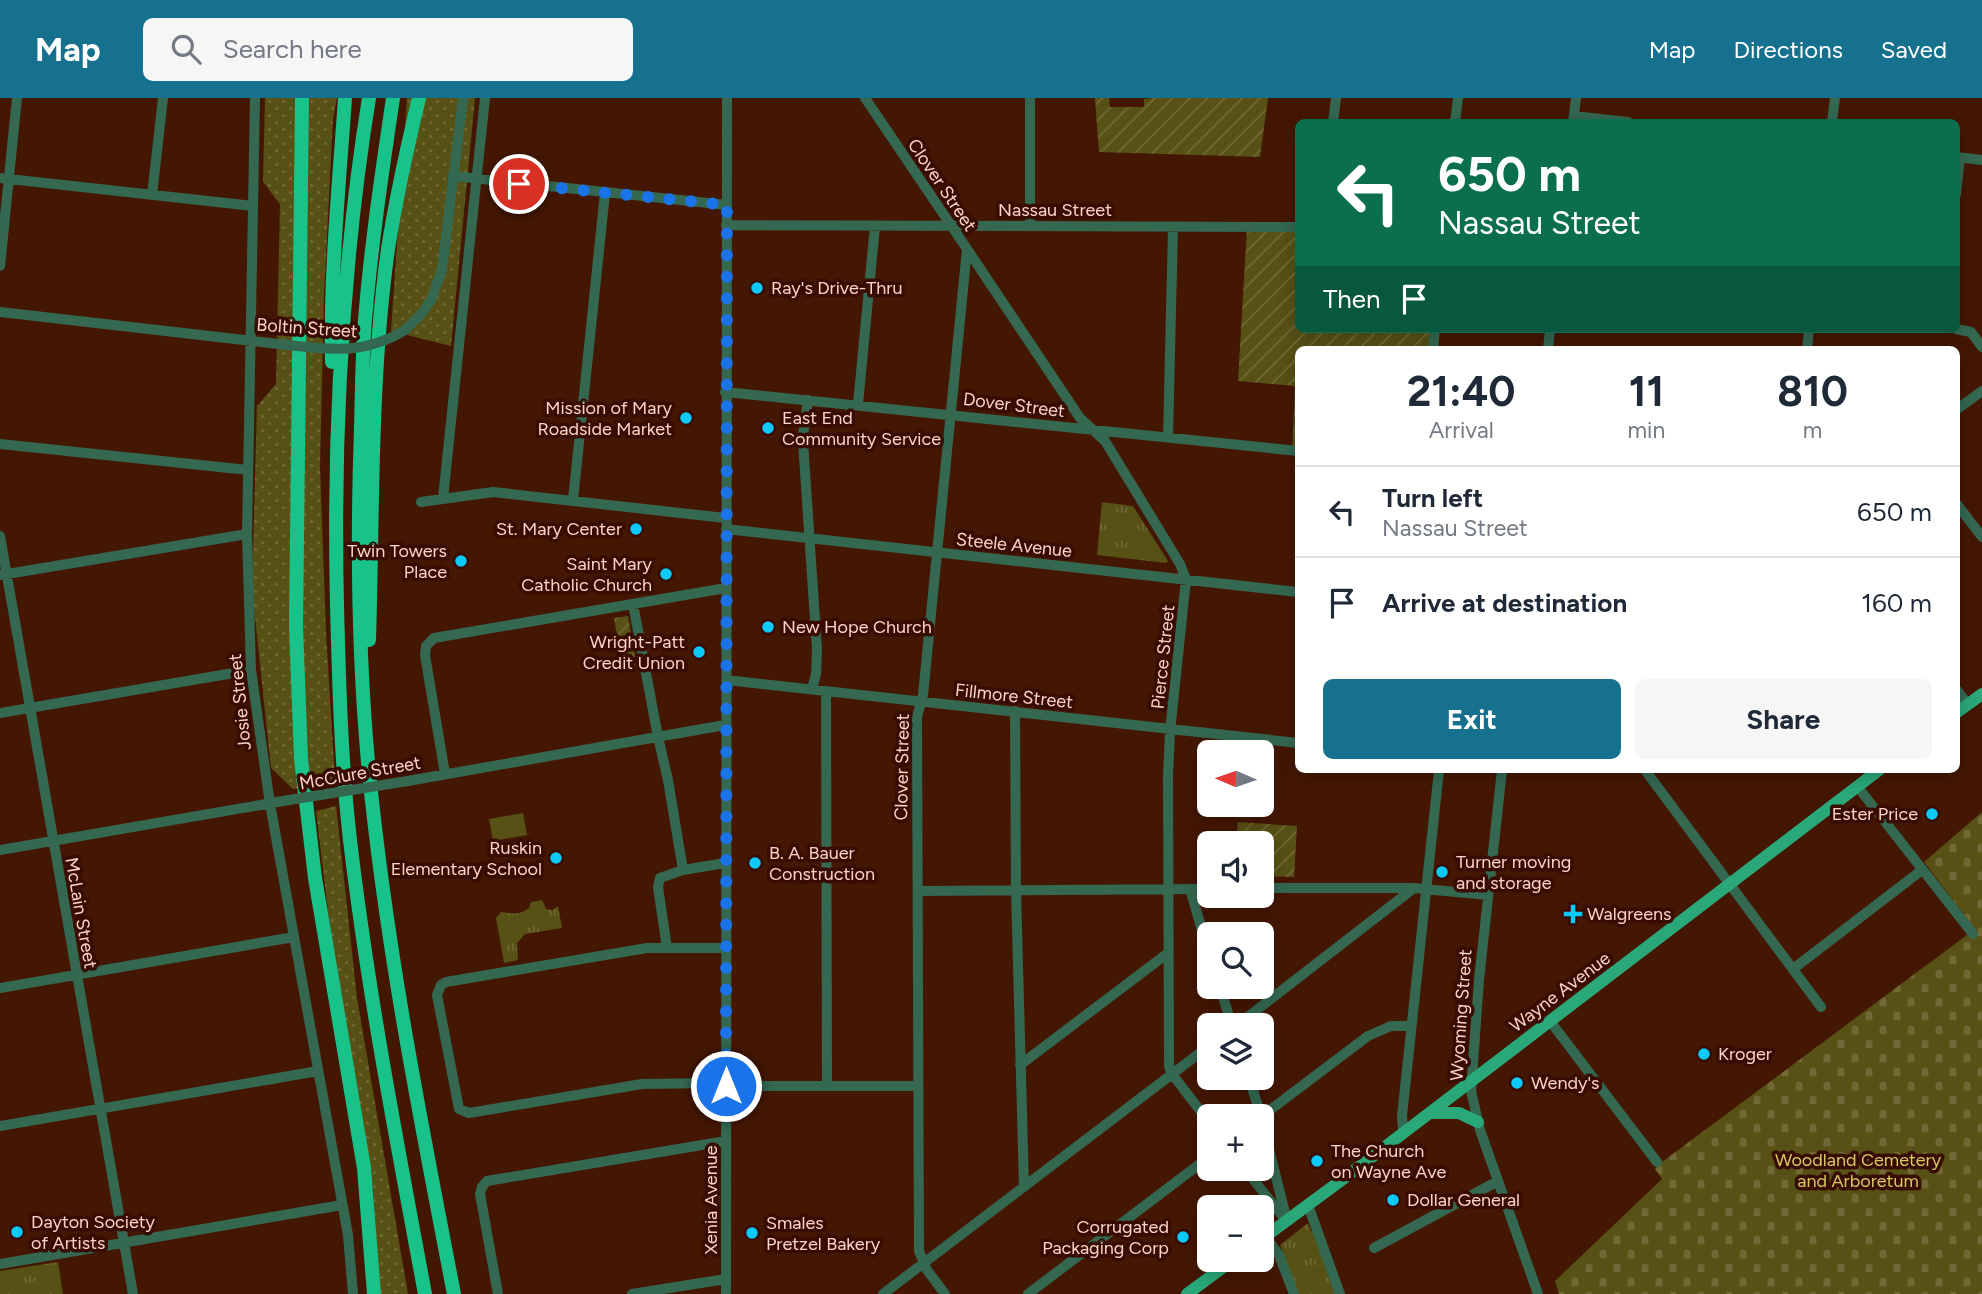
<!DOCTYPE html>
<html lang="en">
<head>
<meta charset="utf-8">
<style>
	body { margin:0; font-family:Figtree,sans-serif; background:#f6f6f7; color:#1f2937; height:100vh; display:flex; flex-direction:column; font-size:26px; white-space:nowrap }
	* { box-sizing:border-box; margin:0 }
	p { font-size:23px; color:#747a83 }
	.icon { flex:none; width:38px; height:38px; fill:none; stroke:currentColor; stroke-width:2; stroke-linecap:round; stroke-linejoin:round }
	.map { position:relative; flex:1; overflow:hidden }
	.details { position:absolute; left:1295px; top:248px; width:665px; height:427px; display:flex; flex-direction:column; background:#fff; border-radius:10px; box-shadow:0 4px 18px #0003 }
	.details>* { flex:none }
	.top-card { position:absolute; left:1295px; top:21px; width:665px; height:214px; border-radius:10px; box-shadow:0 4px 18px #0003; background:#0b6e4f; color:#fff; overflow:hidden }
	.needle { width:46px; rotate:272deg }
	.controls { position:absolute; left:1197px; top:642px; display:grid; gap:14px }
	.controls a { display:grid; place-items:center; width:77px; height:77px; border-radius:10px; background:#fff; box-shadow:0 4px 18px #0003; font-size:35px }
	.pin { position:absolute; display:grid; place-items:center; width:60px; height:60px; color:#fff; margin:-30px; border:4px solid #fff; border-radius:50%; box-shadow:0 2px 7px #0007 }
	.me { position:absolute; width:77px; margin:-38px; rotate:0deg; stroke-linejoin:round; filter:drop-shadow(0 0 5px #0008) }
	.turn { display:flex; align-items:center; gap:24px; height:147px; padding:0 28px; font-size:32px }
	.turn .icon { width:91px; height:91px; stroke-width:2.5 }
	.turn b { display:block; font-size:49px; line-height:60px }
	.then { display:flex; align-items:center; height:66px; padding:0 28px; background:#0003; gap:14px; font-size:26px }
	.eta { display:flex; justify-content:space-evenly; align-items:center; height:119px; text-align:center }
	.eta b { font-size:42px; font-weight:700; line-height:49px }
	.action { display:flex; gap:14px; margin-top:auto; padding:14px 28px }
	.action a { flex:1; height:80px; border-radius:10px; background:#16718f; color:#fff; font-size:28px; font-weight:700; line-height:80px; text-align:center }
	.action a+a { background:#f6f6f7; color:#1f2937 }
	ul { padding:0; list-style:none }
	li { display:flex; align-items:center; gap:21px; height:91px; padding:0 28px; border-top:2px solid #e0e1e3 }
	li div { flex:1 }
	li b { display:block; font-size:26px }
	li em { font-style:normal }
	header { display:flex; align-items:center; gap:42px; box-sizing:border-box; height:98px; padding:0 35px; background:#16718f; color:#fff }
	header strong { font-size:33px }
	nav { display:flex; gap:38px; margin-inline-start:auto; font-size:24px }
	.search { width:490px; height:63px; background:#f6f6f7; display:flex; align-items:center; gap:18px; box-sizing:border-box; padding:0 24px; border-radius:10px; color:#747a83; font-size:26px }
	.map>svg:first-child { display:block }
</style>
</head>
<body>
<header>
<strong>Map</strong>
<div class="search"><svg class="icon" aria-label="search" viewBox="0 0 24 24"><circle cx="10" cy="10" r="6"/><path d="M15 15l6 6"/></svg>Search here</div>
<nav><a>Map</a><a>Directions</a><a>Saved</a></nav>
</header>
<div class="map">
<svg width="1982" height="1196" viewBox="0 0 1982 1196">
	<defs>
		<pattern id="grass-dots" width="8" height="8" patternUnits="userSpaceOnUse" patternTransform="scale(1.75)"><rect width="8" height="8" fill="#575116"/><path d="M2 2h.1M6 6h.1" fill="none" stroke="#706936" stroke-width="1.8" stroke-linecap="round"/></pattern>
		<pattern id="cemetery-stones" width="16" height="16" patternUnits="userSpaceOnUse" patternTransform="scale(1.75)"><rect width="16" height="16" fill="#575116"/><path d="M2 7V4a2 2 0 0 1 4 0v3zM10 15v-3a2 2 0 0 1 4 0v3z" fill="#706936"/></pattern>
		<pattern id="park-tufts" width="24" height="20" patternUnits="userSpaceOnUse" patternTransform="scale(1.75)"><rect width="24" height="20" fill="#575116"/><path d="M3 7l-1-3M5 7V3M7 7l1-3M15 17l-1-3M17 17v-4M19 17l1-3" fill="none" stroke="#706936"/></pattern>
		<pattern id="garden-furrows" width="10" height="10" patternUnits="userSpaceOnUse" patternTransform="scale(1.75)"><rect width="10" height="10" fill="#575116"/><path d="M-1 1l2-2M0 10L10 0M9 11l2-2" fill="none" stroke="#706936"/></pattern>
	</defs>
	<rect width="100%" height="100%" fill="#441703"/>
	<path fill="url(#grass-dots)" d="M265 0H337L333 21 324 197 320 368 326 534 335 682 293 691 271 670 252 491 257 308 276 286 280 106 263 84Z
		M407 0H475L451 248 391 233Z
		M336 708 357 900 408 1196H379L373 1091 336 880 316 713Z"/>
	<path fill="url(#cemetery-stones)" d="M1982 714V1196H1559L1555 1183 1662 1081 1655 1071 1662 1064 1975 831 1924 764Z"/>
	<path fill="url(#park-tufts)" d="M1102 404 1133 408 1168 463 1166 465 1097 457Z
		M542 802 546 811 553 812 558 808 562 830 525 836 517 845 518 862 504 865 496 820 501 814C513 816 520 817 529 810L531 804Z
		M1308 1125 1311 1133 1317 1135 1340 1196H1294L1279 1157 1283 1154 1280 1147Z
		M58 1164 63 1196H0V1173Z"/>
	<path fill="url(#garden-furrows)" d="M1095 0H1109L1110 9H1144V1L1155 0H1268L1260 59 1099 54Z
		M1247 129H1298V231H1435L1433 252H1298V353L1292 352 1295 288 1238 283Z
		M628 518 637 570 623 572 614 520Z
		M1238 724 1297 728 1294 779 1262 778V746L1236 745Z"/>
	<path fill="#575116" d="M523 715 527 737 493 743 489 721Z"/>
	<g fill="none" stroke-linecap="round" stroke-linejoin="round">
		<path stroke="#346851" stroke-width="10" d="M255 0 247 436 251 572 270 706 348 1137 353 1196
			M865 0 967 151 923 597 917 619 919 1153 927 1172 945 1196
			M1030 0V128
			M1574 18 1628 24
			M1333 24 1336 0
			M1455 24 1458 0
			M1573 24 1576 0
			M1832 24 1835 0
			M1957 59 1982 62
			M453 78 727 107
			M0 80 253 108
			M1956 96 1960 60
			M152 97 163 0
			M726 127 1298 129
			M967 151 1080 320 1105 343 1180 466 1186 481 1170 634 1168 678 1169 968 1172 976 1209 1024
			M0 168 17 0
			M0 214 270 245
			M1956 231 1971 234 1982 249
			M405 232 422 215 431 202 442 172 463 0
			M1433 252 1435 231
			M1548 252 1550 231
			M1807 252 1809 231
			M725 294 1298 353
			M808 302 803 337 804 359 817 551 816 576 812 591
			M858 306 875 128
			M1956 312 1982 293
			M1168 339 1173 129
			M0 346 248 372
			M443 400 485 0
			M573 402 605 95
			M421 404 493 394 725 420
			M1956 405 1982 439
			M726 431 1298 494
			M0 438 133 1196
			M1 477 247 436
			M633 506 658 639 668 682 683 772
			M726 582 1298 645
			M1956 591 1968 606
			M826 593 827 987
			M1015 613 1016 792 1024 1089
			M0 615 251 572
			M1502 672 1479 882 1471 993 1480 1032 1538 1196
			M1645 672 1821 909
			M445 676 425 557 426 548 434 540 726 490
			M408 683 725 627
			M1857 688 1973 836
			M0 752 289 702
			M1262 790H1414L1488 797
			M1190 791 1209 856
			M918 793 1209 791
			M667 850 658 789 660 780 683 772 725 765
			M726 850H647L446 884 441 887 437 897 459 1011 469 1015 642 986 714 985 726 988H918
			M1793 871 1922 772
			M1220 889 1232 928
			M0 890 294 839
			M1550 923 1657 1064
			M1236 928 1414 790
			M1020 967 1168 855
			M1249 980 1261 1018
			M1262 1018 1368 938 1391 928H1411
			M1262 1023 1287 1123
			M0 1028 318 973
			M1408 1032 1403 1031 1402 1018 1439 672
			M1245 1071 1284 1120
			M1308 1107 1340 1196
			M1265 1138 1279 1157 1294 1196
			M1374 1150 1498 1083
			M0 1166 342 1107
			M498 1196 480 1096 482 1089 487 1083 726 1043
			M632 1196 726 1181
			M726 1196 727 0
			M883 1196 1209 948
			M1028 1196 1209 1059"/>
		<path stroke="#2aa879" stroke-width="12" d="M1956 615 1982 596
			M1430 1015H1459L1478 1024
			M1262 1141 1343 1081 1879 672
			M1187 1196 1233 1162"/>
		<path stroke="#19c289" stroke-width="14" d="M302 0 296 529 301 661 315 780 364 1070 374 1196
			M369 0C342 168 333 337 337 507 339 585 341 664 350 742 368 895 397 1045 425 1196
			M393 0C382 74 371 148 365 222 362 258 362 295 361 331 357 442 358 553 368 664 385 843 420 1020 454 1196
			M332 264C330 176 339 88 345 0
			M369 542C373 412 370 280 388 151 396 100 407 50 419 0"/>
		<path stroke="#346851" stroke-width="10" d="M270 245C320 250 360 260 405 232
			M289 702 408 683"/>
	</g>
	<g fill="none" stroke-linecap="round" stroke-linejoin="round">
		<path stroke="#1a73e8" stroke-width="12" stroke-dasharray="0 21.6" d="M519 86 727 107 726 988"/>
	</g>
	<g fill="#0bcafa" stroke="#380c00" stroke-width="2.5">
		<circle cx="757" cy="190" r="7"/>
		<circle cx="686" cy="320" r="7"/>
		<circle cx="768" cy="330" r="7"/>
		<circle cx="636" cy="431" r="7"/>
		<circle cx="461" cy="463" r="7"/>
		<circle cx="666" cy="476" r="7"/>
		<circle cx="768" cy="529" r="7"/>
		<circle cx="699" cy="554" r="7"/>
		<circle cx="1932" cy="716" r="7"/>
		<circle cx="556" cy="760" r="7"/>
		<circle cx="755" cy="765" r="7"/>
		<circle cx="1442" cy="774" r="7"/>
		<path d="M1569.5 805.5h7v7h7v7h-7v7h-7v-7h-7v-7h7z"/>
		<circle cx="1704" cy="956" r="7"/>
		<circle cx="1517" cy="985" r="7"/>
		<circle cx="1317" cy="1063" r="7"/>
		<circle cx="1393" cy="1102" r="7"/>
		<circle cx="17" cy="1134" r="7"/>
		<circle cx="752" cy="1135" r="7"/>
		<circle cx="1183" cy="1139" r="7"/>
	</g>
	<g text-anchor="middle" dominant-baseline="central" stroke-width="7" stroke-linejoin="round" paint-order="stroke">
		<g font-size="18" fill="#fad4c5" stroke="#380c00">
			<text transform="translate(942 87) rotate(56)">Clover Street</text>
			<text x="1055" y="112">Nassau Street</text>
			<text transform="translate(307 230) rotate(4)">Boltin Street</text>
			<text transform="translate(1014 307) rotate(7)">Dover Street</text>
			<text transform="translate(1014 447) rotate(6)">Steele Avenue</text>
			<text transform="translate(1163 559) rotate(-84)">Pierce Street</text>
			<text transform="translate(1014 598) rotate(6)">Fillmore Street</text>
			<text transform="translate(240 604) rotate(-96)">Josie Street</text>
			<text transform="translate(902 669) rotate(-89)">Clover Street</text>
			<text transform="translate(360 675) rotate(-10)">McClure Street</text>
			<text transform="translate(81 815) rotate(80)">McLain Street</text>
			<text transform="translate(1560 894) rotate(-37)">Wayne Avenue</text>
			<text transform="translate(1461 917) rotate(-86)">Wyoming Street</text>
			<text transform="translate(711 1102) rotate(-90)">Xenia Avenue</text>
		</g>
		<g font-size="18" fill="#fad4c5" stroke="#380c00" text-anchor="start">
			<text x="771" y="190">Ray's Drive-Thru</text>
			<text x="672" y="310" text-anchor="end">Mission of Mary<tspan x="672" dy="21">Roadside Market</tspan></text>
			<text x="782" y="320">East End<tspan x="782" dy="21">Community Service</tspan></text>
			<text x="622" y="431" text-anchor="end">St. Mary Center</text>
			<text x="447" y="453" text-anchor="end">Twin Towers<tspan x="447" dy="21">Place</tspan></text>
			<text x="652" y="466" text-anchor="end">Saint Mary<tspan x="652" dy="21">Catholic Church</tspan></text>
			<text x="782" y="529">New Hope Church</text>
			<text x="685" y="544" text-anchor="end">Wright-Patt<tspan x="685" dy="21">Credit Union</tspan></text>
			<text x="1918" y="716" text-anchor="end">Ester Price</text>
			<text x="542" y="750" text-anchor="end">Ruskin<tspan x="542" dy="21">Elementary School</tspan></text>
			<text x="769" y="755">B. A. Bauer<tspan x="769" dy="21">Construction</tspan></text>
			<text x="1456" y="764">Turner moving<tspan x="1456" dy="21">and storage</tspan></text>
			<text x="1587" y="816">Walgreens</text>
			<text x="1718" y="956">Kroger</text>
			<text x="1531" y="985">Wendy's</text>
			<text x="1331" y="1053">The Church<tspan x="1331" dy="21">on Wayne Ave</tspan></text>
			<text x="1407" y="1102">Dollar General</text>
			<text x="31" y="1124">Dayton Society<tspan x="31" dy="21">of Artists</tspan></text>
			<text x="766" y="1125">Smales<tspan x="766" dy="21">Pretzel Bakery</tspan></text>
			<text x="1169" y="1129" text-anchor="end">Corrugated<tspan x="1169" dy="21">Packaging Corp</tspan></text>
		</g>
		<g font-size="18" fill="#d5c966" stroke="#380c00">
			<text x="1858" y="1062">Woodland Cemetery<tspan x="1858" dy="21">and Arboretum</tspan></text>
		</g>
	</g>
</svg>
<div class="controls">
<a><svg class="needle" viewBox="-14 -14 28 28"><path d="M0-13l5 13h-10z" fill="#e53935"/><path d="M0 13l5-13h-10z" fill="#747a83"/></svg></a>
<a><svg class="icon" aria-label="sound" viewBox="0 0 24 24"><path d="M4 9h4l5-4v14l-5-4H4zM17 9q2 3 0 6"/></svg></a>
<a><svg class="icon" aria-label="search" viewBox="0 0 24 24"><circle cx="10" cy="10" r="6"/><path d="M15 15l6 6"/></svg></a>
<a><svg class="icon" aria-label="layers" viewBox="0 0 24 24"><path d="M12 4l9 5-9 5-9-5zM3 14l9 5 9-5"/></svg></a>
<a>+</a>
<a>−</a>
</div>
<div class="pin" style="left:519px;top:86px;background:#d93025"><svg class="icon" aria-label="arrive" viewBox="0 0 24 24"><path d="M6 21V4h12l-3 4 3 4H6"/></svg></div>
<svg class="me" style="left:726px;top:988px" viewBox="-20 -20 40 40"><circle r="17" fill="#1a73e8" stroke="#fff" stroke-width="3"/><path d="M0-11L8 9 0 5-8 9z" fill="#fff"/></svg>
<div class="top-card">
<div class="turn"><svg class="icon" aria-label="left" viewBox="0 0 24 24"><path d="M17 20v-9H6M10 6l-5 5 5 5"/></svg><div><b>650 m</b>Nassau Street</div></div>
<div class="then">Then<svg class="icon" aria-label="arrive" viewBox="0 0 24 24"><path d="M6 21V4h12l-3 4 3 4H6"/></svg></div>
</div>
<section class="details">
<div class="eta">
<div><b>21:40</b><p>Arrival</p></div>
<div><b>11</b><p>min</p></div>
<div><b>810</b><p>m</p></div>
</div>
<ul>
<li><svg class="icon" aria-label="left" viewBox="0 0 24 24"><path d="M17 20v-9H6M10 6l-5 5 5 5"/></svg><div><b>Turn left</b><p>Nassau Street</p></div><em>650 m</em></li>
<li><svg class="icon" aria-label="arrive" viewBox="0 0 24 24"><path d="M6 21V4h12l-3 4 3 4H6"/></svg><div><b>Arrive at destination</b></div><em>160 m</em></li>
</ul>
<div class="action"><a>Exit</a><a>Share</a></div>
</section>
</div>
</body>
</html>
